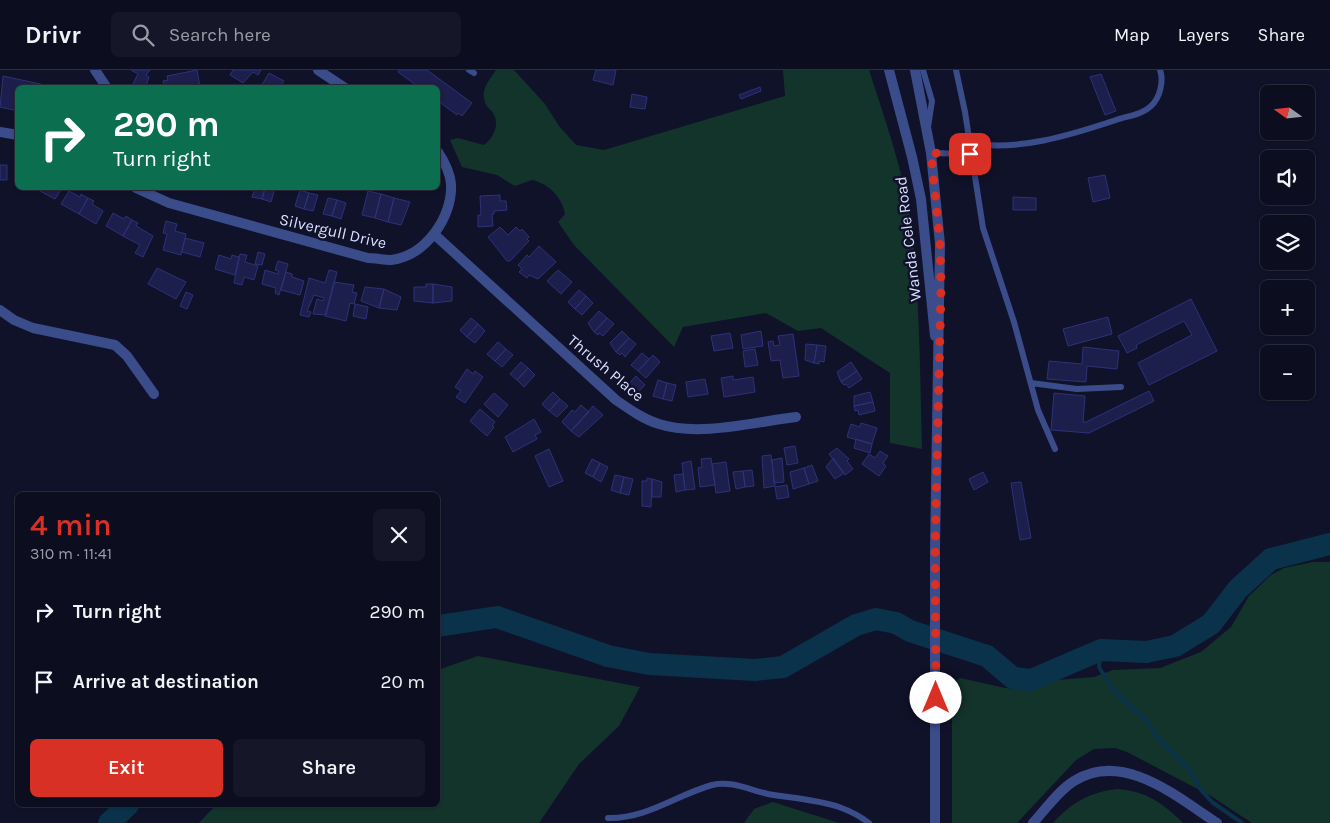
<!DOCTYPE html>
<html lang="en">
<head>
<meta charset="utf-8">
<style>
	body { margin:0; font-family:Karla,sans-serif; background:#151729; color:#f1f3f6; height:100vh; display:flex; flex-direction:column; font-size:19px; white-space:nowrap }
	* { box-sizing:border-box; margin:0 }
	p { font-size:16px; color:#9a9ca5 }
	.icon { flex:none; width:28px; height:28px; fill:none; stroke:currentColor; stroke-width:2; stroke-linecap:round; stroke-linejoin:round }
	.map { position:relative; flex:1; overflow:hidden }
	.details { position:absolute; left:15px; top:422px; width:425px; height:315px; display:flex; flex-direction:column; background:#0c0e20; border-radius:8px; box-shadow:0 1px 4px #0004,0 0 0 1px #2c2e3e }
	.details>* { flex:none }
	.top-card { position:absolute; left:15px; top:15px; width:425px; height:105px; border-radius:8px; box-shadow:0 1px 4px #0004,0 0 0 1px #2c2e3e; background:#0b6e4f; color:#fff; overflow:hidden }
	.needle { width:32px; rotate:285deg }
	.fabs { position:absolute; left:1260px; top:15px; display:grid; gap:10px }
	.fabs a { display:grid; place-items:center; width:55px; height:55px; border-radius:8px; background:#0c0e20; box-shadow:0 1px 4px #0004,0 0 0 1px #2c2e3e; font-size:25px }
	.pin { position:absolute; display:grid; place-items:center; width:42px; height:42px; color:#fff; margin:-21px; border-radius:10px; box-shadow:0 2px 8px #0006 }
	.me { position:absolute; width:55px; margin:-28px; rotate:0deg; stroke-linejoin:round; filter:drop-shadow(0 0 4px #0008) }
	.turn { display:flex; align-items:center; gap:18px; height:105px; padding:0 15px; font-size:22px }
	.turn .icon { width:65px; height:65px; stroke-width:2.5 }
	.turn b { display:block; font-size:35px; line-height:42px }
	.round { display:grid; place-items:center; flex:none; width:52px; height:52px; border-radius:8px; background:#151729 }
	.headline { display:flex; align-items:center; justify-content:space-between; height:85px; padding:0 15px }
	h1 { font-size:30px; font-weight:600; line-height:38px; color:#d93025 }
	.action { display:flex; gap:10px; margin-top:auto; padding:10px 15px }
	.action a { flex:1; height:58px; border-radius:8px; background:#d93025; color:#fff; font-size:20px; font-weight:600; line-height:58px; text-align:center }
	.action a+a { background:#151729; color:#f1f3f6 }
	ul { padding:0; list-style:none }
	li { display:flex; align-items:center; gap:15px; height:70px; padding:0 15px }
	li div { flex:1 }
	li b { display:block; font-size:19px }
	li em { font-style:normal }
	header { display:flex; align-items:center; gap:30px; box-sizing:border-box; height:70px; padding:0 25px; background:#0c0e20; border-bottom:1px solid #2c2e3e }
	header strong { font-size:24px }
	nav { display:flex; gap:28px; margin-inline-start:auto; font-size:18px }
	.search { width:350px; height:45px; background:#151729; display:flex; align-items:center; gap:12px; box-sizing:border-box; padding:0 18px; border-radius:8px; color:#9a9ca5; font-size:19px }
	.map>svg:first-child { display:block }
</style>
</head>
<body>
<header>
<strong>Drivr</strong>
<div class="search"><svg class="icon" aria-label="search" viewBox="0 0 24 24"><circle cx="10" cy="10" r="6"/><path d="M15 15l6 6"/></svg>Search here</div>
<nav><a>Map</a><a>Layers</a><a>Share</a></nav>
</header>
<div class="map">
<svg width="1330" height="753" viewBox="0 0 1330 753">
	<rect width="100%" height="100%" fill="#10122a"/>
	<path fill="#13342b" d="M496 0H514L545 34 559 56 576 75 604 80 785 26 783 0H869C885 50 904 102 911 155 920 229 920 305 922 379L890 373V303L821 258 798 261 766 243 683 257 674 277 574 175 558 152 565 144C562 127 549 114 532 110L515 116 497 105 462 97 450 70 458 68 484 75C492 69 500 56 494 45 492 40 486 37 485 32 480 20 490 9 496 0Z
		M1313 492H1330V753H1252L1211 726 1127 682 1115 678 1094 679 1076 690 1017 753H952V623L953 613 960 608 1005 618 1019 619 1056 610 1094 607 1113 600 1160 598 1201 582 1231 557 1249 526 1271 505 1284 498Z
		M478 586 640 617 619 656 579 694 539 753H199L216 735H438V600Z
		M1117 719C1146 721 1163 733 1183 753H1053C1071 733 1090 722 1117 719Z
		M773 732 839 753H744L754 739Z"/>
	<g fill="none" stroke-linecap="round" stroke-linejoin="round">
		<path stroke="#0a324a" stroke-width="4" d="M1101 580 1099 597 1113 620 1149 653 1158 669 1189 698 1201 720 1212 732 1242 753"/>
		<path stroke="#0a324a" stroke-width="22" d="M438 556 497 547 608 586 649 594 755 600 783 597 856 555 876 549 896 553 910 561 987 586 1013 608 1031 610 1101 580 1146 582 1175 576 1211 554 1238 519 1271 489 1330 474
			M109 753 128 735"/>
	</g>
	<path fill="#1c1e4c" stroke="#2d3278" d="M131 0H150L146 5 149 7 146 16 138 18 133 14 138 4Z
		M197 0 200 17 165 18 163 11 168 10 167 6Z
		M233 0H261L258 5 253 2 243 13 230 5Z
		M399 0H427L472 33 462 46 458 43 457 45 438 31V18H420L398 2Z
		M596 0H616L613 15 593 10Z
		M269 3 284 11 279 18H260Z
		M1101 4 1116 41 1105 45 1090 7Z
		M3 6 45 15V18H18V41L0 37Z
		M760 17 761 21 741 29 739 25Z
		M632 24 647 27 645 39 630 37Z
		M0 95H7V110H0Z
		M1105 105 1110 128 1093 132 1088 108Z
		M39 118H62L55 129 38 120Z
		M255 118H265L262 129 252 127Z
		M265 118H275L271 132 262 129Z
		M300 120 309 123 304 139 295 136Z
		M69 121 80 127 81 124 88 128 79 144 61 134Z
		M368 121 381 124 375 148 362 145Z
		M309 123 318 125 313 141 304 139Z
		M381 124 394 128 388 152 375 148Z
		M500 125V131H506L507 140 494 141V144H492L493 156 478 157V145H481L480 126Z
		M1013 127 1036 128V140H1013Z
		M88 128 94 131 92 134 103 141 96 154 79 144Z
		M328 128 337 130 332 146 323 144Z
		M394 128 410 132 401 155 388 152Z
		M337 130 346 133 341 149 332 146Z
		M113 143 124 149 126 146 132 150 123 166 106 156Z
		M132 150 138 153 136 156 153 166 143 187 135 183 140 175 123 166Z
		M166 151 177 154 175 161 186 164 181 185 163 180 167 164 163 163Z
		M500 157 508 165 516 157 520 161 522 159 529 167 527 169 529 171 510 191H507L488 167Z
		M185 168 204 173 200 187 182 182Z
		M539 176 556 192 538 209 529 205 527 208 519 202 522 199 518 195 527 185 529 187Z
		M258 182 265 184 262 195 255 194Z
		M240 184 247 185 245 192 258 196 254 210 244 207 242 215 234 213Z
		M219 185 231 189 232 185 239 187 235 205 215 199Z
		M278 191 288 194 279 225 275 223 276 218 262 214 265 200 278 204 279 201 275 200Z
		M157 198 186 212 176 229 148 214Z
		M329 200 337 202 326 245 313 244 317 229 323 231 324 228 314 225 307 241 311 242 309 247 300 245 309 208 325 213Z
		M558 200 572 212 561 224 547 211Z
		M286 202 292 204V207L304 211 300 225 281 220Z
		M334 212 354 215 352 222 357 223 354 234 350 233 346 251 325 246Z
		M426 214H433V233L414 231V217H426Z
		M433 214 452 217V231L433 233Z
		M365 217 384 219 379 238 361 231Z
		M384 219 401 227 397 240 379 238Z
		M579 220 586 226 575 239 568 232Z
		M186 222 193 225 187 239 180 236Z
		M586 226 593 233 582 245 575 239Z
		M1191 229 1217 281 1149 315 1138 293 1192 265 1184 251 1136 275 1137 278 1127 283 1118 266Z
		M355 234 368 237 366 249 353 246Z
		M599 241 607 248 594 262 588 253Z
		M1108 247 1112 264 1068 276 1063 259Z
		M471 248 478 254 467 267 460 260Z
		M607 248 614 254 603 266 599 263 598 265 594 262Z
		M478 254 485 261 475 273 467 267Z
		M622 261 629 268 616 282 610 273Z
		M761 261 763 276 743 279 741 265Z
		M730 263 733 278 714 281 711 266Z
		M793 264 799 306 783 308 780 290 771 291 768 272 773 271 774 276 780 275 778 266Z
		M629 268 636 274 625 287 622 283 620 285 616 282Z
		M498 272 506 279 495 291 487 284Z
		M806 274 817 275 814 293 805 290Z
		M817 275 826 276 824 292 819 291V294L814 293Z
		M1083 277 1119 281 1117 299 1087 296 1086 312 1047 309 1049 291 1082 294Z
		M506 279 513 285 502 297 495 291Z
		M755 279 758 295 745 297 743 281Z
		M642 283 649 289 638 301 631 295Z
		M653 285 660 292 646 308 638 301Z
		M521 292 528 298 517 310 510 304Z
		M851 292 857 301 841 312 837 302Z
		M528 298 535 305 524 317 517 310Z
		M467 299 473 304 475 301 483 307 465 333 456 327 461 321 455 317Z
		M857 301 862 309 849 318 846 314 844 315 841 312Z
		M636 306 645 315 635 325 626 317Z
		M733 306V310L753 307 755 322 724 327 721 308Z
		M705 309 708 324 688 327 686 312Z
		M658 310 667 313 663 329 653 326Z
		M667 313 676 315 672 331 663 329Z
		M1149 321 1154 331 1089 363 1051 360 1054 323 1085 326 1083 352H1086Z
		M553 322 560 329 549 341 542 334Z
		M870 322 873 332 854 336V326Z
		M494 323 508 335 498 347 484 334Z
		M560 329 568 336 557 347 549 341Z
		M873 332 875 341 859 345 858 340 855 341 854 336Z
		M581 335 589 342 571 361 562 352 572 340 575 342Z
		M593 336 603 345 579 367 571 361Z
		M480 339 495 352 492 356 494 357 487 366 470 351Z
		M534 349 541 362 535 365 537 369 513 382 505 367Z
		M861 353 877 358 872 374 847 367 851 354 860 357Z
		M856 369 872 374 870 383 854 378Z
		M795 376 798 393 787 395 784 378Z
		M837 378 849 389 847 391 853 399 845 405 829 384Z
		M549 379 563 411 549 417 535 386Z
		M880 381 888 386 883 393 886 396 879 406 862 394 869 384 875 388Z
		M771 385 775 416 764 418 762 386Z
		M711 388 715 415 700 417 698 398 702 397 701 389Z
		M782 388 784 412 774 413 772 390Z
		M833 388 844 403 835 409 826 397Z
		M592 389 600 393 593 407 585 403Z
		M691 391 695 419 685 420 682 393Z
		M726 392 730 421 716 423 712 394Z
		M600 393 608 397 601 412 593 407Z
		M812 395 818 411 809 414 804 398Z
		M804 398 809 414 793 419 790 402Z
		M752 400 754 416 745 417 743 401Z
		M743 401 745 417 736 419 733 402Z
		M983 402 988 412 974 420 969 409Z
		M683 404 685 420 676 422 674 405Z
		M615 405 624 407 620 423 611 420Z
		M624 407 633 409 629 425 620 423Z
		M647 408 652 409 651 437 642 436V411H647Z
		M652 409 662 412 661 427H652Z
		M1021 412 1031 468 1020 470 1011 413Z
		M787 415 789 427 777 429 775 417Z"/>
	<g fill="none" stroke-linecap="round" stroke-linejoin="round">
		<path stroke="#3a4c8a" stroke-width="6" d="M469 0 474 3
			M923 0 932 31 928 57
			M956 0 965 42 983 158 1014 252 1038 340 1055 379
			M969 73C1017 82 1071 65 1116 50 1127 46 1142 45 1151 36 1160 28 1164 11 1160 0
			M931 83 970 84
			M1031 313 1077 319 1121 317
			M608 748C647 749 676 725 712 715 731 710 750 720 768 724 791 728 816 729 839 737 850 741 860 746 869 753"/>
		<path stroke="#3a4c8a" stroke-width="10" d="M95 0 107 18
			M318 0 345 18
			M0 62 18 65
			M136 118 169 133 368 188C375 188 384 190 391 190 426 186 453 146 451 114 450 102 444 91 438 82
			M435 165 616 330C629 339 643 349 659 354 699 367 754 352 796 347
			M0 240 14 250 33 258 115 275 127 286 154 324"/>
		<path stroke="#3a4c8a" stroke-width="10" d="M889 0 912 87 921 129 935 266
			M915 0 931 83 940 174 935 478V753
			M1033 753C1045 740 1058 721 1074 711 1123 680 1177 727 1217 753"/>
	</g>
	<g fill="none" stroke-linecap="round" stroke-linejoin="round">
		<path stroke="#d93025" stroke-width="9" stroke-dasharray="0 16.2" d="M936 628 935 478 941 218 940 174 931 83 970 84"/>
	</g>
	<g text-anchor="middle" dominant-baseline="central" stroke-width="5" stroke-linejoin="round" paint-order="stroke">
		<g font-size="16" fill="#d9dfff" stroke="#10122a">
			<text transform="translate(333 161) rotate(13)">Silvergull Drive</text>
			<text transform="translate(908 169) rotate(-97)">Wanda Cele Road</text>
			<text transform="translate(606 298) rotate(40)">Thrush Place</text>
		</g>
	</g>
</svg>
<div class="fabs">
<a><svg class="needle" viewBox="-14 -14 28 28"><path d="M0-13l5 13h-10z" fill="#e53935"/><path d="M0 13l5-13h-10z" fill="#9a9ca5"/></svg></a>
<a><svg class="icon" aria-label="sound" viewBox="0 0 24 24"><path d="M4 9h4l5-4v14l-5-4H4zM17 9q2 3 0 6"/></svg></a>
<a><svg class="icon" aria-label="layers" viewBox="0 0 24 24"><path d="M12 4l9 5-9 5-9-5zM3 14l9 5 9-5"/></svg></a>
<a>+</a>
<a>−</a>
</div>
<div class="pin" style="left:970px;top:84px;background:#d93025"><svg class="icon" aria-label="arrive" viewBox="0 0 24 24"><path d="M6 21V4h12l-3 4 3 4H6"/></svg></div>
<svg class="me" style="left:936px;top:628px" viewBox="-20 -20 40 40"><circle r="19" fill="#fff"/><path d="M0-13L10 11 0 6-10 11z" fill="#d93025"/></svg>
<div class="top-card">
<div class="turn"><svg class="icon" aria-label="right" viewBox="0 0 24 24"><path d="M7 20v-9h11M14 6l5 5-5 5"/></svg><div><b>290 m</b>Turn right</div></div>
</div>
<section class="details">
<div class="headline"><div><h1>4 min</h1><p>310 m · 11:41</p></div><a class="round"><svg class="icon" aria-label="close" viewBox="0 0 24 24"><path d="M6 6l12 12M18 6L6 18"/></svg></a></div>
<ul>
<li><svg class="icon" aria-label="right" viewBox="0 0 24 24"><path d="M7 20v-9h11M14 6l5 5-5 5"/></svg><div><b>Turn right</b></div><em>290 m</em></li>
<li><svg class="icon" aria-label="arrive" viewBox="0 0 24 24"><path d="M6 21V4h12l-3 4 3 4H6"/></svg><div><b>Arrive at destination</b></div><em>20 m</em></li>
</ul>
<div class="action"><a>Exit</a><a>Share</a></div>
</section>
</div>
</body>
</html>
